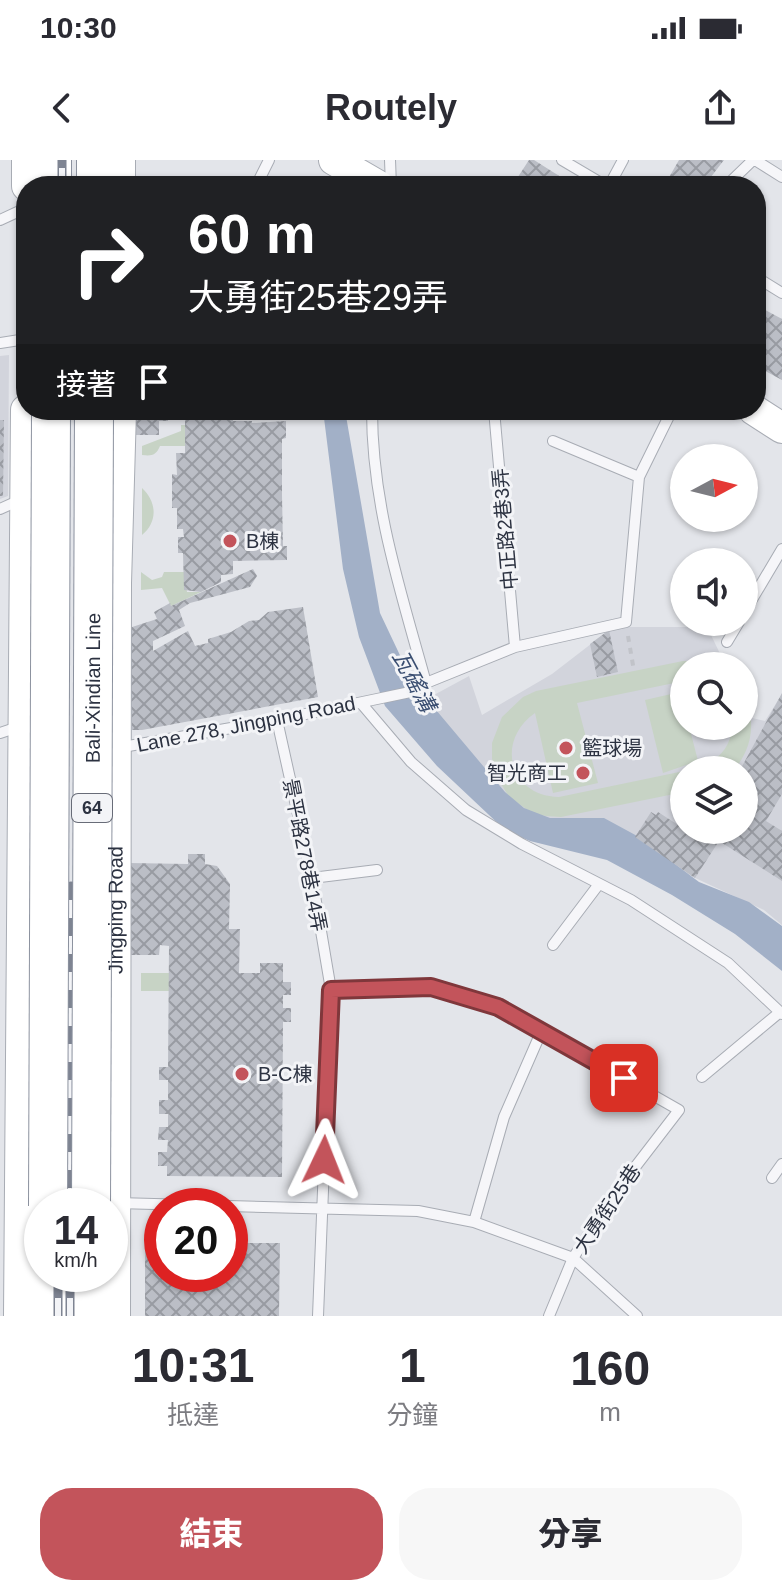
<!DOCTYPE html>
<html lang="zh-TW">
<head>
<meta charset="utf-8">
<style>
	body { margin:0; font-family:Helvetica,"Noto Sans TC",sans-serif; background:#f7f7f7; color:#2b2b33; height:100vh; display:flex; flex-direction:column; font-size:30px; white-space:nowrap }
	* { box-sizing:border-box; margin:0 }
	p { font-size:26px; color:#7c7c81 }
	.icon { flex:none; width:44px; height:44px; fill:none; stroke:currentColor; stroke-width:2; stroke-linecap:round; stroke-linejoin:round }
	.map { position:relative; height:1156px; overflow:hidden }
	.drawer { display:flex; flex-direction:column; background:#fff; flex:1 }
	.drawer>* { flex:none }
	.hud { position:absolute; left:16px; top:16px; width:750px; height:244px; border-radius:32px; box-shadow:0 2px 6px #0004; background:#202124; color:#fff; overflow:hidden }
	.needle { width:52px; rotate:83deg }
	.tools { position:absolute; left:670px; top:284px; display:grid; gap:16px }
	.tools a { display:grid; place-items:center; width:88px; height:88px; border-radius:50%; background:#fff; box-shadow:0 2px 6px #0004; font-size:40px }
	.speed { position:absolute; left:24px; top:1028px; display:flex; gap:16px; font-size:40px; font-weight:700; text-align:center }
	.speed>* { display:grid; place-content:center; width:104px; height:104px; border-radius:50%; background:#fff; box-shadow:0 2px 6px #0004; line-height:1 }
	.speed small { font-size:20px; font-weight:400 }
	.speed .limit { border:12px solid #d22; background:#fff; color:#111 }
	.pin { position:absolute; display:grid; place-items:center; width:68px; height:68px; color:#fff; margin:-34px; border-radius:16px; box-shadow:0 4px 12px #0006 }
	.me { position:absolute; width:88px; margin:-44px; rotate:2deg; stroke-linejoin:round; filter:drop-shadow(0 0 6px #0008) }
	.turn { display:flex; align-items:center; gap:28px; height:168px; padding:0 40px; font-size:36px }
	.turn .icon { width:104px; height:104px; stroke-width:2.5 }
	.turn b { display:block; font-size:56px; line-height:68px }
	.then { display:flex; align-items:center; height:76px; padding:0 40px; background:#0003; gap:16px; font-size:30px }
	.eta { display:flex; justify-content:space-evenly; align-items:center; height:136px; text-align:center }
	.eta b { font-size:48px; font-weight:800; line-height:56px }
	.cta { display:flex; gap:16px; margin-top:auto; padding:16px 40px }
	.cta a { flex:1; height:92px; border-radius:32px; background:#c3545b; color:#fff; font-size:32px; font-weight:800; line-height:92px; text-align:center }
	.cta a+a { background:#f7f7f7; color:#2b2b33 }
	.status { display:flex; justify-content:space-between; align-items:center; height:56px; padding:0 40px; background:#fff; direction:ltr }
	.status svg { height:22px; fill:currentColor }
	header { display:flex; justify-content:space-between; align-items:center; height:104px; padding:0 40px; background:#fff; font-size:36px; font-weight:800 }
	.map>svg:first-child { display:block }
</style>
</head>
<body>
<div class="status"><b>10:30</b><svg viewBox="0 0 49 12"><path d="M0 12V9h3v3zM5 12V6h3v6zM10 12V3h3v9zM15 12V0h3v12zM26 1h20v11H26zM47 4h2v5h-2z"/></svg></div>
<header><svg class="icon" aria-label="back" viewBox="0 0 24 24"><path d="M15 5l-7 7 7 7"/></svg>Routely<svg class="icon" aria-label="share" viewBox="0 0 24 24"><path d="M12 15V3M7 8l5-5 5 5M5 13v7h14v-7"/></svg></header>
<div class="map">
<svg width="782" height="1156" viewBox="0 0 782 1156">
	<defs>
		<pattern id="building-cross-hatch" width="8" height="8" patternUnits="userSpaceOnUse" patternTransform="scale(2)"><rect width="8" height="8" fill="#bbbec6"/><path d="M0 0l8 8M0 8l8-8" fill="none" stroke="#989ba2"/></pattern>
	</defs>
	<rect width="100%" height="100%" fill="#e3e5ea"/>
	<path fill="#d2d4dc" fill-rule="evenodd" d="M9 195 8 336 0 339V196Z
		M613 467H690L711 475 726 506H684V566H744V542L752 558 765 561 782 534V765L764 750 678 710 520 656 421 542 469 516 482 555 552 514ZM684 610H744V670H684Z"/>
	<path fill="#c7d3c5" d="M181 265H185V286H160C156 296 151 296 142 295V286L181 271Z
		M142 328C157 342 158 362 142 375Z
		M141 412 152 420 162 417 164 412H184L187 432H201L171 446 162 428 141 430Z
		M683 501H697L713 506H684V521L577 543 598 623 553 633 535 553C495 581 509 636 559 637L684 611V632L561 657 546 656 532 653 509 637 494 612 492 598V583L502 557 523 537 536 531Z
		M680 532 684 548V566H689L698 601 663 613 645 540Z
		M744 534C756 561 753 587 734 610H690C713 605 731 591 732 566H744Z
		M141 813H169V831H141Z"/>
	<path fill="#a2b0c7" d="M323 250H345L380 453 423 544H431L505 632 524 648 550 658H604L639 677 699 722 749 742 782 766V811L735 774 672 735 607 700 530 681 506 671 437 606 385 546 359 477 343 409Z"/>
	<path fill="url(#building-cross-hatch)" d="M529 0H534L575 26H512Z
		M679 0H724L704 26H664Z
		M756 145 782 159V220L756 206Z
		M132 250H168V261H159V275H132Z
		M185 250H232L233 261H252V263L286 261V278L282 279V335L283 386H287V400L233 401V414L221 415V422L201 432 184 430 183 393H178V377H184L183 369H177V348H172V314L177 315 176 293H185Z
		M0 260H4L3 336H0Z
		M253 409 257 416 250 427 190 443 179 450 185 466 153 481V491L188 471 195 486 208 483V479L231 472 249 461 259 460 268 452 303 447 318 537 142 570H132L129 468 157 459 154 452 170 443 171 446Z
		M609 470 618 512 597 517 590 484Z
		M782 533V634L766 661 782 671V721L719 681 695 718 635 677 651 652 656 655 658 652 700 679 705 670 716 677 720 670H744V610H740Z
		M188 694H205V704L217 706 230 724 229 769H240L239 813H260V803H283V822H291V835H283V848H291V862H283L282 1017 167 1016V1006H158V992H167L168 980H158L159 967H168V954H159V940H168V920H159V907H168L169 786 160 785 159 795H129V703L188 704Z
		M145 1083H162V1114H230V1083H280L279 1156H145Z"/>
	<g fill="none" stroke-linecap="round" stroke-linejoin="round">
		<g stroke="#a8acb4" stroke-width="12">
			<path id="lane" d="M390 0 391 26
				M562 0 606 26
				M755 0 782 17
				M256 26 269 0
				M609 26 623 0
				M726 26 753 0
				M0 60 26 48
				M756 117 782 133
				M0 183 26 179
				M372 250C372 346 401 432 426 523
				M494 250 515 487
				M553 281 639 317
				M0 349 20 340
				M744 453 782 389
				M727 482 739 462
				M361 543 411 602 466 650 522 684 631 740 728 803 782 854
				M277 560 312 718 331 830 318 1156
				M0 573 21 566
				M117 588 277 560 415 531 426 523 515 487 626 462 639 317 672 250
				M312 718 377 710
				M553 785 599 724
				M331 830 431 827 498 847 679 950 619 1028 573 1098 549 1156
				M702 917 780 852
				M772 1018 782 1004
				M117 1043 418 1051 474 1062 573 1098 637 1156
				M474 1062 504 957 542 870"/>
		</g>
		<g stroke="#a8acb4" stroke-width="32">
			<g id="secondary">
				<path d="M27 0V26"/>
				<path d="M120 0V26"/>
				<path d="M334 0 379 26"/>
				<path d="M754 250 782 268"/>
				<path d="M19 1156 26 250"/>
				<path id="s1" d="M115 1156 116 423 121 250"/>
			</g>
		</g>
		<g stroke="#8c929f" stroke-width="40">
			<path id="highway" d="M52 26V0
				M96 26V0
				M48 1156V1114
				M91 1156V1114"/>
		</g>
		<path stroke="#c1c3c9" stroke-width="4" stroke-dasharray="6 6" stroke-linecap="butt" d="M628 476 634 511"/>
		<use href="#lane" stroke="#f6f6f9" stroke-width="10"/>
		<use href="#secondary" stroke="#fff" stroke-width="30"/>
		<use href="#highway" stroke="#fff" stroke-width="38"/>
		<g stroke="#7e8492" stroke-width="9">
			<path id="rail" d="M62 26V0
				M58 1046 61 250
				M71 1046V726
				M58 1156V1114
				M70 1156V1114"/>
		</g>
		<use href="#rail" stroke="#f3f4f7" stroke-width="6" stroke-dasharray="18" stroke-linecap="butt"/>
		<g stroke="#8c929f" stroke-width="40" stroke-linecap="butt">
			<g id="highway-bridge">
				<path d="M48 1046 51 250"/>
				<path id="s2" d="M91 1046 94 250"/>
			</g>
		</g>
		<use href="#highway-bridge" stroke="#fff" stroke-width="38"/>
	</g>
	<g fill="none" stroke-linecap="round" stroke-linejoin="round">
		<g stroke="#7f373b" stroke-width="20">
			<path id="route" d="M324 1000 331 830 431 827 498 847 624 918"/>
		</g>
		<use href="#route" stroke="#c3545b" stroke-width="14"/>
	</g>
	<g fill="#c3545b" stroke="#f3f4f7" stroke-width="3">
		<circle cx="230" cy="381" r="8"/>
		<circle cx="566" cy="588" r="8"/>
		<circle cx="583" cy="613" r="8"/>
		<circle cx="242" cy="914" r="8"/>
	</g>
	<g text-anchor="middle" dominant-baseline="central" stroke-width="6" stroke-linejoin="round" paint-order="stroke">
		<rect fill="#f3f4f7" stroke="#686c78" stroke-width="2" x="72" y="634" width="40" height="28" rx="6"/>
		<g font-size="18" font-weight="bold" fill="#2c3241">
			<text x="92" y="648">64</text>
		</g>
		<g font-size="20" fill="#2c3241" stroke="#f3f4f7">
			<text transform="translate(505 369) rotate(-95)">中正路2巷3弄</text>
			<text stroke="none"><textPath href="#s2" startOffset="518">Bali-Xindian Line</textPath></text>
			<text transform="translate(246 564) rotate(-11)">Lane 278, Jingping Road</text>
			<text transform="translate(305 695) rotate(79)">景平路278巷14弄</text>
			<text stroke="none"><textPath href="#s1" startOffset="406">Jingping Road</textPath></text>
			<text transform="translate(607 1049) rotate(-56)">大勇街25巷</text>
		</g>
		<g font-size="20" fill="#2c3241" stroke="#f3f4f7" text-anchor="start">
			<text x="246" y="381">B棟</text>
			<text x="582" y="588">籃球場</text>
			<text x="567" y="613" text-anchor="end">智光商工</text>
			<text x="258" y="914">B-C棟</text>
		</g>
		<g font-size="22" font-style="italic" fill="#3a4e71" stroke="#f3f4f7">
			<text transform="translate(414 521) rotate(62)">瓦磘溝</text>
		</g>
	</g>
</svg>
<div class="tools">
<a><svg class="needle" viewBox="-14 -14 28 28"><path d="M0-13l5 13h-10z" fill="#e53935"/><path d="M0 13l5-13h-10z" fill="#7c7c81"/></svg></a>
<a><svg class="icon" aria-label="sound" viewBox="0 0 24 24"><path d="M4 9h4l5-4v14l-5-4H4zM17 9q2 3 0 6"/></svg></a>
<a><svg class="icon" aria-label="search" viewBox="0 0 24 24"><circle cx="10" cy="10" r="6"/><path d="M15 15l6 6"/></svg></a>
<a><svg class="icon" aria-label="layers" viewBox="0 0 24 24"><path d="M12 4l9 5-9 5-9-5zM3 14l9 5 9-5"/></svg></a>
</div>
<div class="speed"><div>14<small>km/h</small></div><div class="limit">20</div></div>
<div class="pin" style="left:624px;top:918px;background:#d93025"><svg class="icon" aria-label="arrive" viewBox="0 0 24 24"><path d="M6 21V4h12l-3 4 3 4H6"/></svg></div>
<svg class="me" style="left:324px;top:1000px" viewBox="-20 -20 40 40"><path d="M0-17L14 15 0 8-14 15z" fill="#c3545b" stroke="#fff" stroke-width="4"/></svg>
<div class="hud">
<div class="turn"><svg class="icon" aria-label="right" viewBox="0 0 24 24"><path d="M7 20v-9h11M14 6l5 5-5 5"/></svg><div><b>60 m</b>大勇街25巷29弄</div></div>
<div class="then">接著<svg class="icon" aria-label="arrive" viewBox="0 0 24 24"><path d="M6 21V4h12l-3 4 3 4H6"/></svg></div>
</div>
</div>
<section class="drawer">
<div class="eta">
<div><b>10:31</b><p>抵達</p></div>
<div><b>1</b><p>分鐘</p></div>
<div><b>160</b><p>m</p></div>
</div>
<div class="cta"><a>結束</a><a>分享</a></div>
</section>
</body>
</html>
